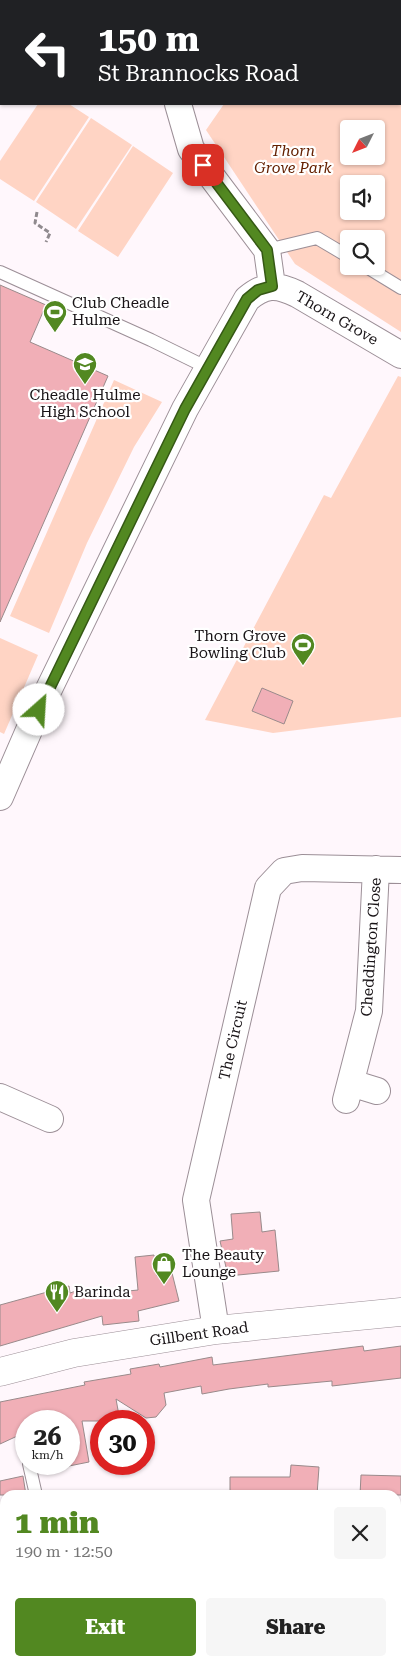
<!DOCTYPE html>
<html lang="en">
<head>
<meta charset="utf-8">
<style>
	body { margin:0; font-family:"Roboto Serif",serif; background:#f6f6f6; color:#222; height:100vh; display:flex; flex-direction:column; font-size:19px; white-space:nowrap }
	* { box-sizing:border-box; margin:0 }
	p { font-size:16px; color:#767676 }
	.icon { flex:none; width:28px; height:28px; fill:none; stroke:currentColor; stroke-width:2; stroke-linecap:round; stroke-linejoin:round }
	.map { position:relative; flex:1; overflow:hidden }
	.side { position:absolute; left:0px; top:1490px; width:401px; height:176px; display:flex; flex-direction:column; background:#fff; border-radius:15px 15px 0 0; box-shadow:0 1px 4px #0004 }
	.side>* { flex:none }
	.guide { position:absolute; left:0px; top:0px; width:401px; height:105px; box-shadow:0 1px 4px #0004; background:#202124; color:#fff; overflow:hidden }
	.needle { width:32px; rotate:228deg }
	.fabs { position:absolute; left:340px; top:120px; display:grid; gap:10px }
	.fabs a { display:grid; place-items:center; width:45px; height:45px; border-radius:5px; background:#fff; box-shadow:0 1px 4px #0004; font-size:25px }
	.speed { position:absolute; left:15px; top:1410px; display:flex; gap:10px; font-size:25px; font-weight:700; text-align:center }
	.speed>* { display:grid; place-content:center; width:65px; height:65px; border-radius:50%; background:#fff; box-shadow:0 1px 4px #0004; line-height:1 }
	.speed small { font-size:12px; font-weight:400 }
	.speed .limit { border:8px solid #d22; background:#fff; color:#111 }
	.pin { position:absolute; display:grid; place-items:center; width:42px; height:42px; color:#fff; margin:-21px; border-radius:10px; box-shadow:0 2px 8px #0006 }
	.me { position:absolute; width:55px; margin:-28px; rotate:26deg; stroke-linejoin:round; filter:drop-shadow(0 0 4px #0008) }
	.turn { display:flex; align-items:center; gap:18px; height:105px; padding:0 15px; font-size:22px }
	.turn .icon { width:65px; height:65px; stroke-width:2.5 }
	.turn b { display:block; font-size:35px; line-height:42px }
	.round { display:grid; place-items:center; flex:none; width:52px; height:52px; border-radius:5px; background:#f6f6f6 }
	.summary { display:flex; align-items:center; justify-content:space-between; height:85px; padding:0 15px }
	h1 { font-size:30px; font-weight:800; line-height:38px; color:#528821 }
	.primary-button { display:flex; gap:10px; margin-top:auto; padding:10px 15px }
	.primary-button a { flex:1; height:58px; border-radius:5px; background:#528821; color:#fff; font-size:20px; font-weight:800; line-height:58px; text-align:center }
	.primary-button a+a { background:#f6f6f6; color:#222 }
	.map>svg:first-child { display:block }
</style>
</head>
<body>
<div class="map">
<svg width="401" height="1666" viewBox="0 0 401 1666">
	<rect width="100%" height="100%" fill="#fff7fc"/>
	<path fill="#ffd4c4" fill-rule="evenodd" d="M294 0H401V332L295 264 206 130 224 104H400V1H293ZM349 129H376V156H349ZM349 184H376V211H349ZM349 239H376V266H349Z
		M38 104H69L89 117 34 201 0 179V161Z
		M91 118 132 145 76 229 36 202Z
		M133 146 173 173 118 257 78 231Z
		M398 376 401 377V717L273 733 205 720 324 495 331 498Z
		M114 380 162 402 134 447 87 543 49 633 10 616Z
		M0 638 38 655 4 734 0 732Z
		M5 1656V1661H145L141 1666H0V1657Z"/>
	<path fill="#f1afb7" stroke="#998a8b" d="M0 285 46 305 30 342 108 376 0 622Z
		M262 688 293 701 284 724 252 711Z
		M260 1212 262 1232 275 1230 279 1271 228 1276 220 1241 233 1239 231 1214Z
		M154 1255 157 1276 172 1273 179 1301 138 1311 139 1321 103 1325 102 1316 0 1346V1305L69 1286 70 1293 76 1291 78 1296 138 1290 135 1257Z
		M363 1346 364 1351 401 1346V1378L332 1386V1381L268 1387V1384L229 1389 202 1394 201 1386 164 1393 166 1405 156 1417 146 1418 116 1399 120 1421H82L89 1462 69 1466V1421H26V1432L0 1444V1402L85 1385 84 1382 131 1374 130 1369 159 1364 160 1367 212 1357 213 1365Z
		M291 1465 319 1467 317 1495H230V1477H290Z
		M361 1475 401 1476V1495H360Z
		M23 1476 26 1495H0V1481Z"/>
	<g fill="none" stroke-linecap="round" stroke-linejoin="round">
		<g stroke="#9c8f97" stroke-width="14">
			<path id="service" d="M267 250 317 238 349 257
				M365 266 401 288
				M0 272 151 340 208 368
				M29 1464 36 1495"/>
		</g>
		<g stroke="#9c8f97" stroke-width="28">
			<path id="minor" d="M147 0V1
				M178 104 191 149 267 250 272 286
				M0 797 30 728 185 409 247 299C265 284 276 284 297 294L401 355
				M351 1083 377 1091
				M0 1097 50 1119
				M346 1100 369 1011 376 869
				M216 1330 196 1200 268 888 284 871 302 868 401 870
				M0 1552H5
				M396 1556H401"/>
		</g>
		<g stroke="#9c8f97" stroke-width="29">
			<path id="tertiary" d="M0 1372 74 1353 216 1330 401 1312"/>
		</g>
		<path stroke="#908a8e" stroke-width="3" stroke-dasharray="5 2.5" stroke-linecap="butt" d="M37 212 35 223 50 233 46 242"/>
		<use href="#service" stroke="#fff" stroke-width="12"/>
		<use href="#minor" stroke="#fff" stroke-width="26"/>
		<use href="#tertiary" stroke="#fff" stroke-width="28"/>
	</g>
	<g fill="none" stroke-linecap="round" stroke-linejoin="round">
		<g stroke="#355815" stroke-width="12">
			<path id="route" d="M39 710 185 409 247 299 258 290 272 286 267 250 203 165"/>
		</g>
		<use href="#route" stroke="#528821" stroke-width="9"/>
	</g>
	<defs>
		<g id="stadium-pin" transform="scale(1.25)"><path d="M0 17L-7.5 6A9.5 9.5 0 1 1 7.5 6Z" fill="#528821" stroke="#fff"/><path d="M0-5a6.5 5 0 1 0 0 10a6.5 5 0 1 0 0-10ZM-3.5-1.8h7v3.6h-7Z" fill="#fff"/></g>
		<g id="school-pin" transform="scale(1.25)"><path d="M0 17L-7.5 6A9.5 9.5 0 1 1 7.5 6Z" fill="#528821" stroke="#fff"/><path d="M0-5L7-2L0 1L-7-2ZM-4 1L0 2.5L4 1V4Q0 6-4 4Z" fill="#fff"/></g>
		<g id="shop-pin" transform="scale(1.25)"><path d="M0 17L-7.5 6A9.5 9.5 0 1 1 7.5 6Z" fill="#528821" stroke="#fff"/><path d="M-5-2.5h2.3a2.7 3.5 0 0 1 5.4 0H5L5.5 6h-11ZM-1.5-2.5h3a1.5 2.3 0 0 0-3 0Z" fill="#fff"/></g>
		<g id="restaurant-pin" transform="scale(1.25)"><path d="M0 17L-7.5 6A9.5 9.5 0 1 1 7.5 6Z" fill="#528821" stroke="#fff"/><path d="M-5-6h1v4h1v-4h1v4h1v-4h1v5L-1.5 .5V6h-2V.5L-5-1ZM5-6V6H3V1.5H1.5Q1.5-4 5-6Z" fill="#fff"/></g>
	</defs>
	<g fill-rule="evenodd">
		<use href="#stadium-pin" x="55" y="312"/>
		<use href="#school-pin" x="85" y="364"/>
		<use href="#stadium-pin" x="303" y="645"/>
		<use href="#shop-pin" x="164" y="1264"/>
		<use href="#restaurant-pin" x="57" y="1292"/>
	</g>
	<g text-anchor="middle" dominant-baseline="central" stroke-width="4.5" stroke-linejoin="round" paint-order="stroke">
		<g font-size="15" font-style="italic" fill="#642000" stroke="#fff">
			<text x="293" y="151">Thorn<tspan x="293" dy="17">Grove Park</tspan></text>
		</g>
		<g font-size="15" fill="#181316" stroke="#fff" text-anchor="start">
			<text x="72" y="303">Club Cheadle<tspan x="72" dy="17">Hulme</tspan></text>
			<text x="85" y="395" text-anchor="middle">Cheadle Hulme<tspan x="85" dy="17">High School</tspan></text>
			<text x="286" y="636" text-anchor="end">Thorn Grove<tspan x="286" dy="17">Bowling Club</tspan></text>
			<text x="182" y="1255">The Beauty<tspan x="182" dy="17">Lounge</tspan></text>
			<text x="74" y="1292">Barinda</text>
		</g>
		<g font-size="15" fill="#181316" stroke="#fff">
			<text transform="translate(337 318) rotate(30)">Thorn Grove</text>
			<text transform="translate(371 947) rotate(-86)">Cheddington Close</text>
			<text transform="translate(233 1040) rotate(-77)">The Circuit</text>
			<text transform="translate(199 1334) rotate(-8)">Gillbent Road</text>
		</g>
	</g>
</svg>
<div class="fabs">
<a><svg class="needle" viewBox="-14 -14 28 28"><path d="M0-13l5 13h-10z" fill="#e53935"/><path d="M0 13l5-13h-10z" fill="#767676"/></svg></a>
<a><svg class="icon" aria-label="sound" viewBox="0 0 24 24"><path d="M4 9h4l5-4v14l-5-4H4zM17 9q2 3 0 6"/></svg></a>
<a><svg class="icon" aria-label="search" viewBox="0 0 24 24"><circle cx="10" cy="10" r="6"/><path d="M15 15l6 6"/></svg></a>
</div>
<div class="speed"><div>26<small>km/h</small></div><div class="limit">30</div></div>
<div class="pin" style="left:203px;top:165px;background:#d93025"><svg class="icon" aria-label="arrive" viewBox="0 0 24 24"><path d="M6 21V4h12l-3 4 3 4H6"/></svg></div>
<svg class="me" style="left:39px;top:710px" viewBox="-20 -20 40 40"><circle r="19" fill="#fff"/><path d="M0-13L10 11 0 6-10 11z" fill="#528821"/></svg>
<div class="guide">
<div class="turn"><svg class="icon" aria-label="left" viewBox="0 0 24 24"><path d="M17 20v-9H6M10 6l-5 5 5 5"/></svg><div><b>150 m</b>St Brannocks Road</div></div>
</div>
<section class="side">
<div class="summary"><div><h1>1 min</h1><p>190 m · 12:50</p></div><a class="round"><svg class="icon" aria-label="close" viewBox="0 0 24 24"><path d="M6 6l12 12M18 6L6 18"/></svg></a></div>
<div class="primary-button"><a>Exit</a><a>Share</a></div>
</section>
</div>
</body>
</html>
